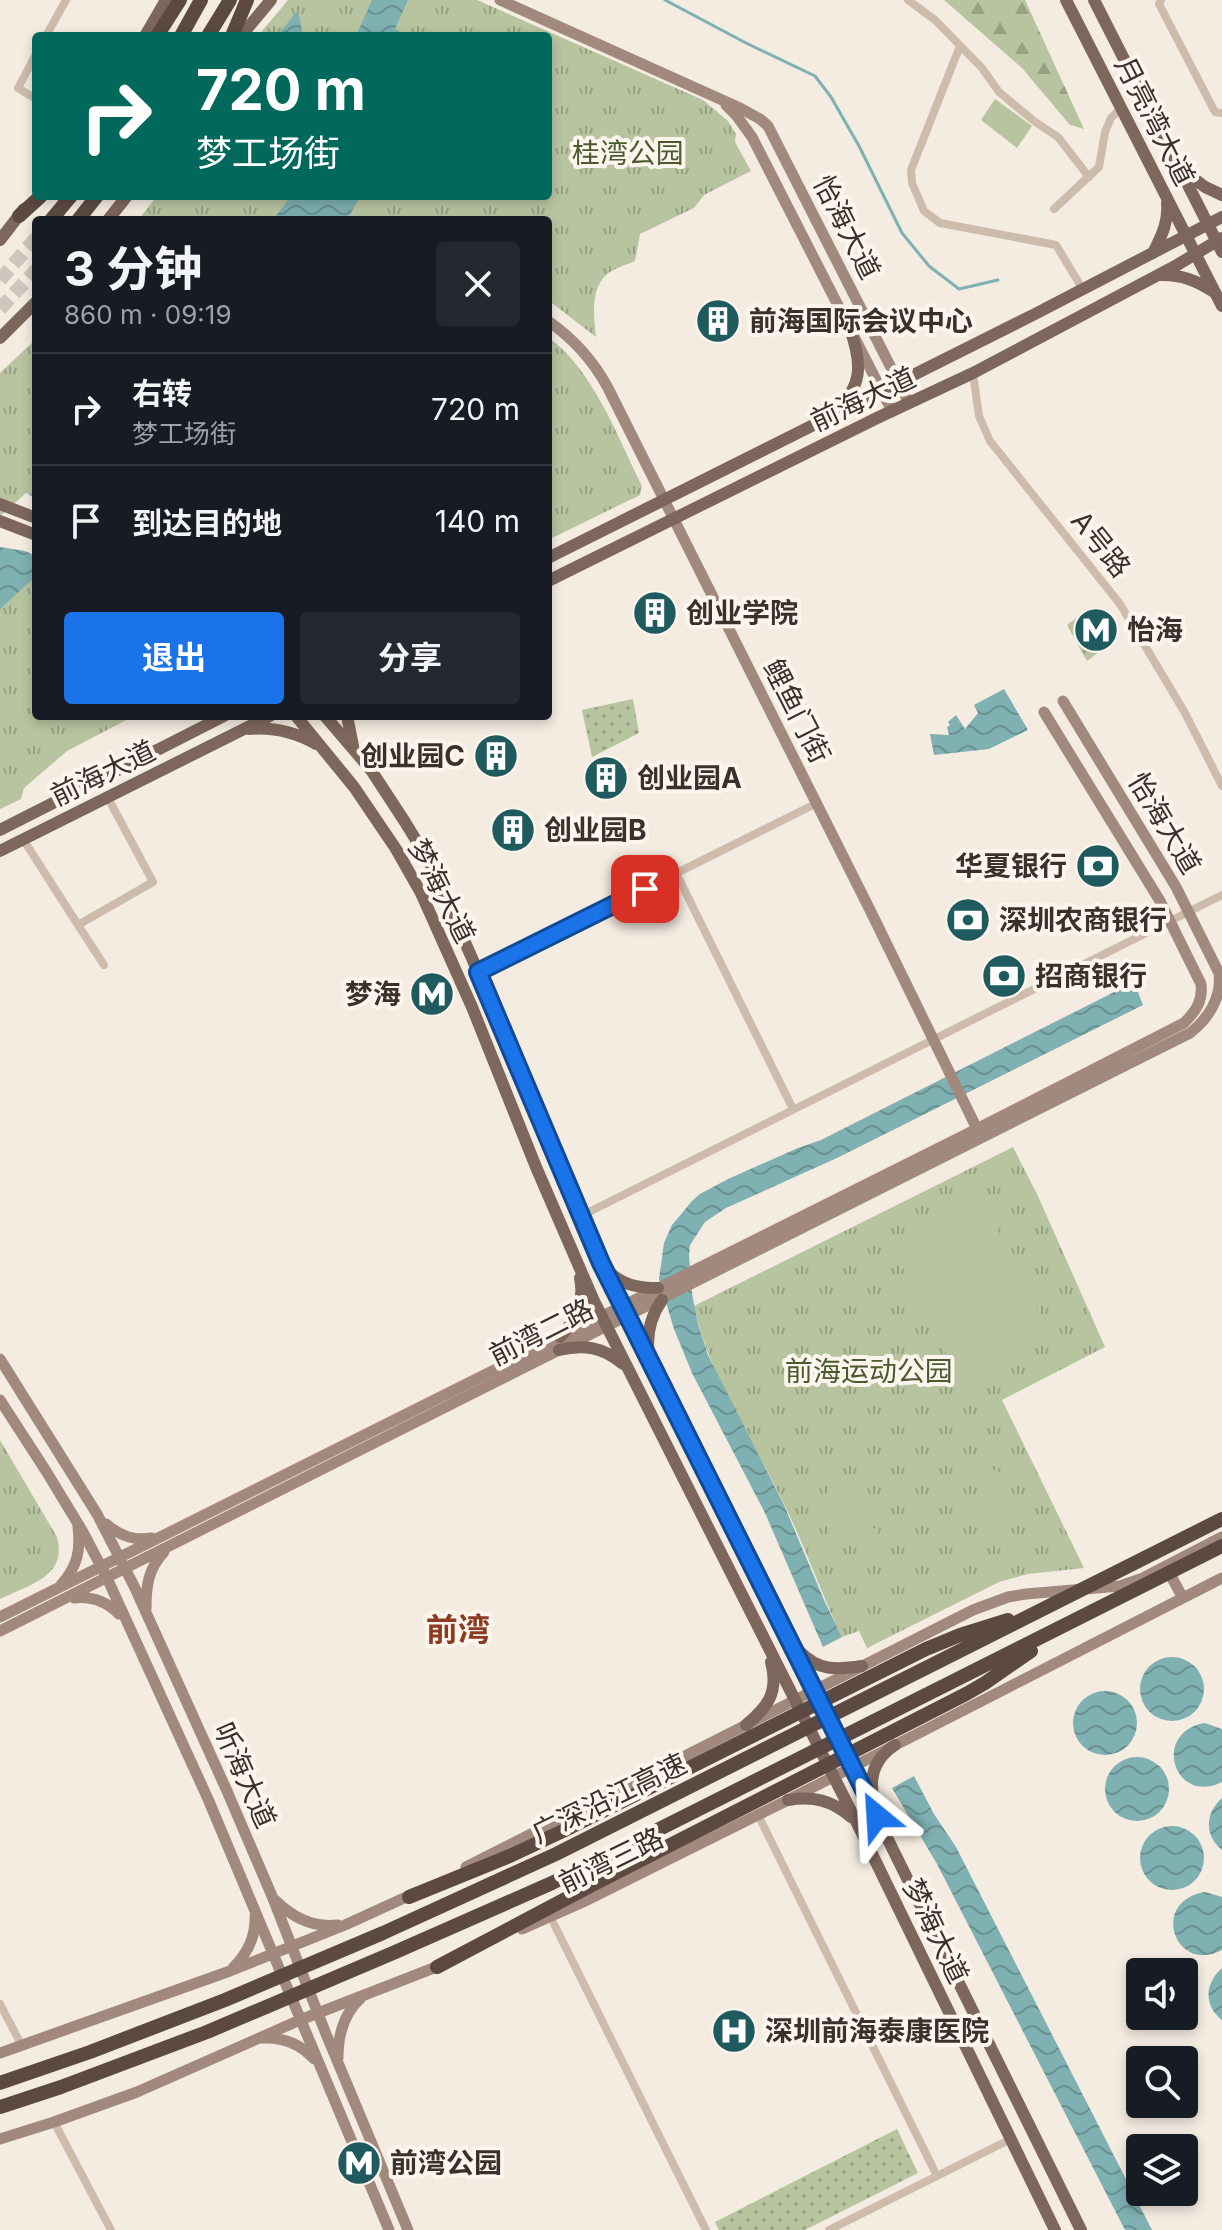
<!DOCTYPE html>
<html lang="zh">
<head>
<meta charset="utf-8">
<style>
	body { margin:0; font-family:Inter,"Noto Sans SC",sans-serif; background:#242831; color:#f1f3f6; height:100vh; display:flex; flex-direction:column; font-size:30px; white-space:nowrap }
	* { box-sizing:border-box; margin:0 }
	p { font-size:26px; color:#9ea1a6 }
	.icon { flex:none; width:44px; height:44px; fill:none; stroke:currentColor; stroke-width:2; stroke-linecap:round; stroke-linejoin:round }
	.map { position:relative; flex:1; overflow:hidden }
	.side { position:absolute; left:32px; top:216px; width:520px; height:504px; display:flex; flex-direction:column; background:#171b24; border-radius:8px; box-shadow:0 4px 12px #0003 }
	.side>* { flex:none }
	.guide { position:absolute; left:32px; top:32px; width:520px; height:168px; border-radius:8px; box-shadow:0 4px 12px #0003; background:#00695c; color:#fff; overflow:hidden }
	.controls { position:absolute; left:1126px; top:1958px; display:grid; gap:16px }
	.controls a { display:grid; place-items:center; width:72px; height:72px; border-radius:8px; background:#171b24; box-shadow:0 4px 12px #0003; font-size:40px }
	.pin { position:absolute; display:grid; place-items:center; width:68px; height:68px; color:#fff; margin:-34px; border-radius:16px; box-shadow:0 4px 12px #0006 }
	.me { position:absolute; width:88px; margin:-44px; rotate:333deg; stroke-linejoin:round; filter:drop-shadow(0 0 6px #0008) }
	.turn { display:flex; align-items:center; gap:28px; height:168px; padding:0 32px; font-size:36px }
	.turn .icon { width:104px; height:104px; stroke-width:2.5 }
	.turn b { display:block; font-size:56px; line-height:68px }
	.round { display:grid; place-items:center; flex:none; width:84px; height:84px; border-radius:8px; background:#242831 }
	.summary { display:flex; align-items:center; justify-content:space-between; height:136px; padding:0 32px }
	h1 { font-size:48px; font-weight:700; line-height:60px }
	.cta { display:flex; gap:16px; margin-top:auto; padding:16px 32px }
	.cta a { flex:1; height:92px; border-radius:8px; background:#1a73e8; color:#fff; font-size:32px; font-weight:700; line-height:92px; text-align:center }
	.cta a+a { background:#242831; color:#f1f3f6 }
	ul { padding:0; list-style:none }
	li { display:flex; align-items:center; gap:24px; height:112px; padding:0 32px; border-top:2px solid #363941 }
	li div { flex:1 }
	li b { display:block; font-size:30px }
	li em { font-style:normal }
	.map>svg:first-child { display:block }
</style>
</head>
<body>
<div class="map">
<svg width="1222" height="2230" viewBox="0 0 1222 2230">
	<defs>
		<pattern id="grass-dots" width="8" height="8" patternUnits="userSpaceOnUse" patternTransform="scale(2)"><rect width="8" height="8" fill="#b8c4a0"/><path d="M2 2h.1M6 6h.1" fill="none" stroke="#97a083" stroke-width="1.8" stroke-linecap="round"/></pattern>
		<pattern id="forest-firs" width="22" height="20" patternUnits="userSpaceOnUse" patternTransform="scale(2)"><rect width="22" height="20" fill="#b8c4a0"/><path d="M5 1l3.5 6h-7zM16 11l3.5 6h-7z" fill="#97a083"/></pattern>
		<pattern id="park-tufts" width="24" height="20" patternUnits="userSpaceOnUse" patternTransform="scale(2)"><rect width="24" height="20" fill="#b8c4a0"/><path d="M3 7l-1-3M5 7V3M7 7l1-3M15 17l-1-3M17 17v-4M19 17l1-3" fill="none" stroke="#97a083"/></pattern>
		<pattern id="water-waves" width="16" height="10" patternUnits="userSpaceOnUse" patternTransform="scale(2)"><rect width="16" height="10" fill="#7fb0b2"/><path d="M0 5q4-4 8 0t8 0" fill="none" stroke="#699091"/></pattern>
	</defs>
	<rect width="100%" height="100%" fill="#f4ebe1"/>
	<path fill="url(#grass-dots)" d="M1090 608 1116 638 1115 640 1087 661 1067 625Z
		M633 699 639 733 592 757 582 710Z
		M897 2129 918 2173 805 2230H719L715 2222Z"/>
	<path fill="url(#forest-firs)" d="M944 0H1025L1084 129 1070 125 1022 68Z"/>
	<path fill="url(#park-tufts)" d="M288 0H477L703 100 728 121 736 134 735 142 751 171 704 195 694 208 640 234 635 261C626 265 614 268 606 275 590 290 594 317 596 337L548 300V220H138L157 196H548V36H258Z
		M548 337C594 371 617 436 642 486L640 495 548 540Z
		M36 339V716H134L67 751 24 788 21 799 0 809V373Z
		M1013 1147 1037 1194 1105 1347 1002 1400 1084 1568 1028 1574 999 1582 867 1648 859 1631 842 1637C821 1593 805 1546 783 1502 752 1438 709 1376 694 1306Z
		M0 1440 57 1537C68 1577 29 1584 0 1599Z"/>
	<path fill="#b8c4a0" d="M995 99 1032 126 1017 148 981 120Z
		M981 1198 1051 1337 961 1383 891 1244Z
		M974 1463 1008 1475 1002 1493 968 1481Z
		M829 1487 872 1502 865 1524 821 1509Z
		M976 1494 1010 1506 1004 1524 970 1512Z
		M835 1515 879 1530 871 1552 828 1537Z
		M980 1521 1014 1533 1007 1551 973 1539Z"/>
	<path fill="url(#water-waves)" d="M372 0H408L395 29 408 36H356Z
		M298 10 303 36H277Z
		M291 196H361L346 220H273Z
		M36 489V576L0 609V522Z
		M1004 689 1028 730 989 749 934 755 930 734 949 735 947 727 950 725 948 722 956 715 965 729 978 713 974 705Z
		M1134 982 1143 1005 837 1158 726 1208 705 1222 690 1245 689 1256 692 1294 698 1324 708 1355 784 1505 824 1600 842 1637 823 1647 765 1513 692 1373 674 1329 659 1279 664 1243 672 1225 692 1201 700 1194 728 1179 798 1148 821 1140Z
		M1140 1689a32 32 0 1 1 64 0a32 32 0 1 1-64 0Z
		M1073 1723a32 32 0 1 1 64 0a32 32 0 1 1-64 0Z
		M1205 1723 1222 1729V1782C1174 1806 1151 1732 1205 1723Z
		M1105 1789a32 32 0 1 1 64 0a32 32 0 1 1-64 0Z
		M914 1776 934 1814 956 1847 1152 2230H1125L937 1864 892 1788Z
		M1222 1798V1850C1204 1835 1205 1813 1222 1798Z
		M1140 1858a32 32 0 1 1 64 0a32 32 0 1 1-64 0Z
		M1205 1892 1222 1897V1950C1175 1975 1149 1901 1205 1892Z
		M1222 1968V2020C1203 2005 1205 1983 1222 1968Z"/>
	<path fill="#f4ebe1" d="M26 493 36 499V556L25 551 0 547V516Z"/>
	<g fill="none" stroke-linecap="round" stroke-linejoin="round">
		<path stroke="#7fb0b2" stroke-width="3" d="M665 0 746 43 815 76 831 97 859 146 902 233 929 266 959 289 998 280"/>
		<path stroke="#cfc6bd" stroke-width="14" stroke-dasharray="14 7" stroke-linecap="butt" d="M0 280 36 238
			M0 309 36 270"/>
		<path stroke="#cdbbac" stroke-width="8" d="M908 0 935 20 982 68 999 92 1034 121 1058 137 1089 177
			M1161 0 1159 4 1215 112 1222 113
			M46 36 66 0
			M960 46 911 170 912 183 924 211 940 223 1056 245 1082 288
			M36 54 18 88 36 99
			M1054 209 1099 167 1105 132 1111 118 1121 108
			M973 373 979 416 990 441 1120 604 1185 713 1222 786
			M23 839 78 925 153 882 108 798
			M676 873 793 1109
			M78 925 104 965
			M478 972 817 803
			M581 1216 1222 895
			M758 1815 937 2176
			M550 1916 706 2230
			M0 2004 22 2046
			M54 2122 111 2230
			M829 2230 1011 2139"/>
		<path stroke="#a18a7d" stroke-width="11" d="M500 0 740 108 760 119 768 126 909 403
			M726 105 736 115 752 137 892 411
			M548 321C574 339 593 360 608 388L871 912 979 1133
			M0 1359 97 1514 134 1586 227 1791 272 1896 326 2034 408 2230
			M0 1400 46 1471 83 1532 107 1578 208 1799 389 2230
			M106 1524C120 1536 134 1541 152 1538
			M1166 1567 1183 1598
			M61 1585C77 1567 81 1551 78 1527
			M74 1598C92 1596 106 1601 119 1614
			M146 1609C146 1586 148 1569 164 1552
			M0 1617 961 1137 1184 1023C1196 1011 1203 1001 1201 984L1160 901 1044 712
			M0 1631 1190 1033C1208 1019 1222 998 1219 973L1176 887 1063 701
			M466 1867 973 1610 1008 1597 1026 1594 1120 1586 1143 1578 1222 1537
			M275 1900C292 1917 313 1928 338 1925
			M522 1929 583 1902 784 1802 1222 1578
			M233 1968C247 1954 256 1937 255 1916
			M262 2038C283 2037 300 2043 314 2059
			M0 2053 230 1971 345 1925 415 1893
			M338 2058C338 2035 343 2014 361 1998
			M0 2139 54 2122 137 2092 300 2020 444 1964"/>
		<path stroke="#7d675c" stroke-width="12" d="M1066 0 1222 306
			M1094 0 1222 252
			M145 36 166 0
			M241 36 271 0
			M1184 171 1205 187 1222 195
			M108 220 127 196
			M0 240 24 209
			M1153 253C1161 237 1169 222 1167 203
			M1160 275C1181 274 1197 281 1214 292
			M0 338 36 302
			M837 410C866 382 860 360 849 325
			M0 504 36 518
			M0 521 36 535
			M548 558 1033 315 1222 217
			M548 581 877 418 973 373 1177 265 1222 238
			M296 716 354 787 396 849 421 893 472 1007 536 1167 594 1301 856 1821 1055 2230
			M325 716 371 770 405 822 430 863 490 999 601 1263 814 1690 1081 2230
			M347 716 353 746
			M249 729C273 727 295 732 316 744
			M0 830 224 716
			M0 851 270 716
			M607 1270C622 1285 637 1288 658 1288
			M560 1337C576 1320 585 1302 580 1278
			M559 1350C584 1344 603 1347 623 1364
			M649 1357C646 1336 650 1317 662 1300
			M799 1651C818 1671 836 1670 862 1666
			M746 1725C768 1707 779 1692 771 1662
			M788 1800C813 1796 832 1800 851 1817
			M874 1801C868 1777 875 1758 895 1745"/>
		<path stroke="#5c4a42" stroke-width="14" d="M157 36 180 0
			M181 36 201 0
			M208 36 230 0
			M232 36 247 0
			M19 216 41 196
			M51 220 71 196
			M78 220 97 196
			M409 1897 512 1855 565 1830
			M437 1967 590 1886"/>
		<path stroke="#5c4a42" stroke-width="14" d="M565 1830 926 1649 960 1635 1008 1620
			M590 1886 966 1694 985 1683 1031 1651
			M0 2083 90 2052 225 2000 383 1933 556 1854 1222 1519
			M0 2107 61 2087 207 2032 393 1953 552 1883 1222 1546"/>
	</g>
	<g fill="none" stroke-linecap="round" stroke-linejoin="round">
		<g stroke="#114b97" stroke-width="20">
			<path id="route" d="M645 889 478 972 601 1263 877 1816"/>
		</g>
		<use href="#route" stroke="#1a73e8" stroke-width="14"/>
	</g>
	<defs>
		<g id="building-disc" transform="scale(2.3)"><circle r="9.5" fill="#1f5a5e" stroke="#fbf5ee"/><path d="M-4-6H4V6H1V3H-1V6H-4ZM-2.5-4.3h1.7v1.8h-1.7ZM.8-4.3h1.7v1.8H.8ZM-2.5-1h1.7V.8h-1.7ZM.8-1h1.7V.8H.8Z" fill="#fff"/></g>
		<g id="metro-disc" transform="scale(2.3)"><circle r="9.5" fill="#1f5a5e" stroke="#fbf5ee"/><path d="M-5.5 5V-5H-3L0 0L3-5H5.5V5H3V-.5L0 4L-3-.5V5Z" fill="#fff"/></g>
		<g id="bank-disc" transform="scale(2.3)"><circle r="9.5" fill="#1f5a5e" stroke="#fbf5ee"/><path d="M-6-4H6V4H-6ZM0-2.3a2.3 2.3 0 1 0 0 4.6a2.3 2.3 0 1 0 0-4.6Z" fill="#fff"/></g>
		<g id="hospital-disc" transform="scale(2.3)"><circle r="9.5" fill="#1f5a5e" stroke="#fbf5ee"/><path d="M-5-5h3v3.5h4V-5h3V5h-3V1.5h-4V5h-3Z" fill="#fff"/></g>
	</defs>
	<g fill-rule="evenodd">
		<use href="#building-disc" x="718" y="321"/>
		<use href="#building-disc" x="655" y="613"/>
		<use href="#metro-disc" x="1096" y="630"/>
		<use href="#building-disc" x="496" y="756"/>
		<use href="#building-disc" x="606" y="778"/>
		<use href="#building-disc" x="513" y="830"/>
		<use href="#bank-disc" x="1098" y="866"/>
		<use href="#bank-disc" x="968" y="920"/>
		<use href="#bank-disc" x="1004" y="976"/>
		<use href="#metro-disc" x="432" y="994"/>
		<use href="#hospital-disc" x="734" y="2031"/>
		<use href="#metro-disc" x="359" y="2163"/>
	</g>
	<g text-anchor="middle" dominant-baseline="central" stroke-width="8" stroke-linejoin="round" paint-order="stroke">
		<g font-size="28" fill="#3b302b" stroke="#fbf5ee">
			<text transform="translate(1155 121) rotate(63)">月亮湾大道</text>
			<text transform="translate(847 227) rotate(63)">怡海大道</text>
			<text transform="translate(863 399) rotate(-25)">前海大道</text>
			<text transform="translate(1101 544) rotate(51)">A号路</text>
			<text transform="translate(797 711) rotate(63)">鲤鱼门街</text>
			<text transform="translate(103 773) rotate(-26)">前海大道</text>
			<text transform="translate(1165 823) rotate(59)">怡海大道</text>
			<text transform="translate(442 891) rotate(63)">梦海大道</text>
			<text transform="translate(541 1332) rotate(-27)">前湾二路</text>
			<text transform="translate(245 1775) rotate(66)">听海大道</text>
			<text transform="translate(609 1798) rotate(-26)">广深沿江高速</text>
			<text transform="translate(611 1860) rotate(-26)">前湾三路</text>
			<text transform="translate(936 1931) rotate(64)">梦海大道</text>
		</g>
		<g font-size="28" fill="#4a5a2e" stroke="#fbf5ee">
			<text x="628" y="153">桂湾公园</text>
			<text x="869" y="1371">前海运动公园</text>
		</g>
		<g font-size="28" font-weight="bold" fill="#3b302b" stroke="#fbf5ee" text-anchor="start">
			<text x="749" y="321">前海国际会议中心</text>
			<text x="686" y="613">创业学院</text>
			<text x="1127" y="630">怡海</text>
			<text x="465" y="756" text-anchor="end">创业园C</text>
			<text x="637" y="778">创业园A</text>
			<text x="544" y="830">创业园B</text>
			<text x="1067" y="866" text-anchor="end">华夏银行</text>
			<text x="999" y="920">深圳农商银行</text>
			<text x="1035" y="976">招商银行</text>
			<text x="401" y="994" text-anchor="end">梦海</text>
			<text x="765" y="2031">深圳前海泰康医院</text>
			<text x="390" y="2163">前湾公园</text>
		</g>
		<g font-size="32" font-weight="bold" fill="#8c3b22" stroke="#fbf5ee">
			<text x="458" y="1629">前湾</text>
		</g>
	</g>
</svg>
<div class="controls">
<a><svg class="icon" aria-label="sound" viewBox="0 0 24 24"><path d="M4 9h4l5-4v14l-5-4H4zM17 9q2 3 0 6"/></svg></a>
<a><svg class="icon" aria-label="search" viewBox="0 0 24 24"><circle cx="10" cy="10" r="6"/><path d="M15 15l6 6"/></svg></a>
<a><svg class="icon" aria-label="layers" viewBox="0 0 24 24"><path d="M12 4l9 5-9 5-9-5zM3 14l9 5 9-5"/></svg></a>
</div>
<div class="pin" style="left:645px;top:889px;background:#d93025"><svg class="icon" aria-label="arrive" viewBox="0 0 24 24"><path d="M6 21V4h12l-3 4 3 4H6"/></svg></div>
<svg class="me" style="left:877px;top:1816px" viewBox="-20 -20 40 40"><path d="M0-17L14 15 0 8-14 15z" fill="#1a73e8" stroke="#fff" stroke-width="4"/></svg>
<div class="guide">
<div class="turn"><svg class="icon" aria-label="right" viewBox="0 0 24 24"><path d="M7 20v-9h11M14 6l5 5-5 5"/></svg><div><b>720 m</b>梦工场街</div></div>
</div>
<section class="side">
<div class="summary"><div><h1>3 分钟</h1><p>860 m · 09:19</p></div><a class="round"><svg class="icon" aria-label="close" viewBox="0 0 24 24"><path d="M6 6l12 12M18 6L6 18"/></svg></a></div>
<ul>
<li><svg class="icon" aria-label="right" viewBox="0 0 24 24"><path d="M7 20v-9h11M14 6l5 5-5 5"/></svg><div><b>右转</b><p>梦工场街</p></div><em>720 m</em></li>
<li><svg class="icon" aria-label="arrive" viewBox="0 0 24 24"><path d="M6 21V4h12l-3 4 3 4H6"/></svg><div><b>到达目的地</b></div><em>140 m</em></li>
</ul>
<div class="cta"><a>退出</a><a>分享</a></div>
</section>
</div>
</body>
</html>
